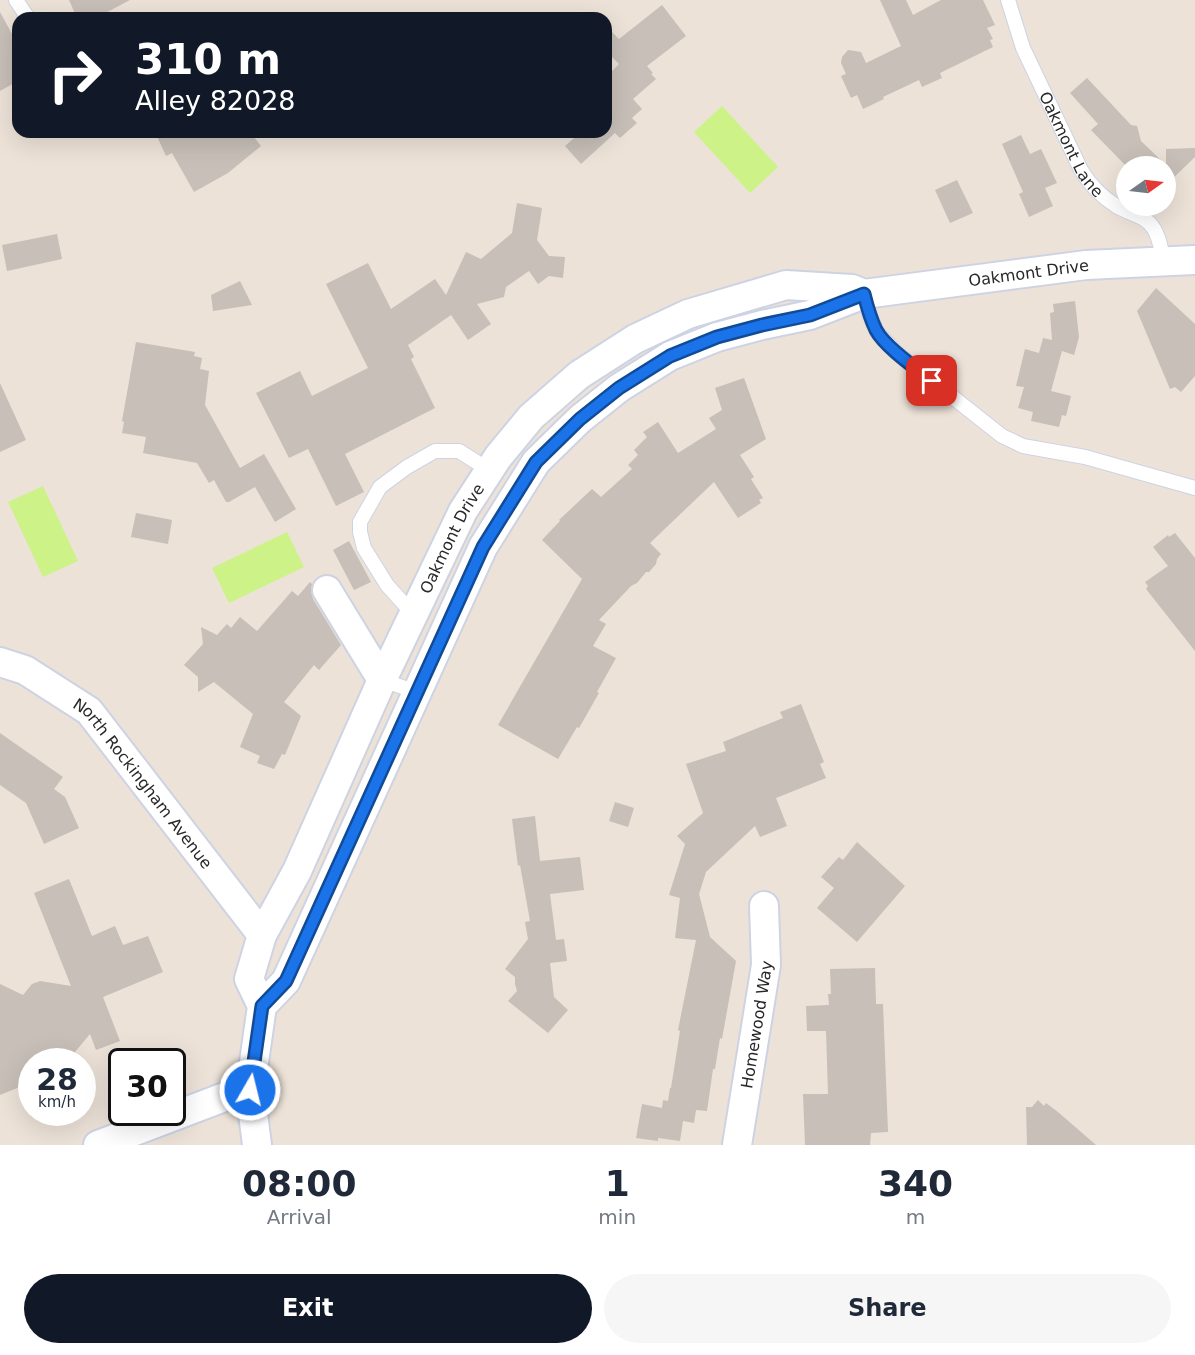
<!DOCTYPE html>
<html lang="en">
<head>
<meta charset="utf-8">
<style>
	body { margin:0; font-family:"DejaVu Sans",sans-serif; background:#f6f6f7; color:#1f2937; height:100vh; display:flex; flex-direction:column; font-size:22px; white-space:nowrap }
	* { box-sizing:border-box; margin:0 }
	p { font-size:20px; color:#747a83 }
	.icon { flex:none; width:33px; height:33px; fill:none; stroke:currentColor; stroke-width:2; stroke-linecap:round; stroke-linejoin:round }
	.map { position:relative; height:1145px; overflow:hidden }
	.side { display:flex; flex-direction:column; background:#fff; flex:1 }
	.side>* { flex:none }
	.guide { position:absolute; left:12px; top:12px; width:600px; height:126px; border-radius:18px; box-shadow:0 6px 24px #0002; background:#111827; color:#fff; overflow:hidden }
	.needle { width:39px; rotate:76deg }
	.fabs { position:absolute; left:1116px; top:156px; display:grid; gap:12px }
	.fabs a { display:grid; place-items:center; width:60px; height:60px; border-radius:50%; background:#fff; box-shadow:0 6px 24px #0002; font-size:30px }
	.speed { position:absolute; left:18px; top:1048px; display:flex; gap:12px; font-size:30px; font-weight:700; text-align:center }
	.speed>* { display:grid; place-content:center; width:78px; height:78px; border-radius:50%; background:#fff; box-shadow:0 6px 24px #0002; line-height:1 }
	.speed small { font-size:15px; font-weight:400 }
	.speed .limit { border:3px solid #111; border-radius:9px; background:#fff; color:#111 }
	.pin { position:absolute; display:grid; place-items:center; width:51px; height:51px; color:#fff; margin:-26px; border-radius:12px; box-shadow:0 3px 9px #0006 }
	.me { position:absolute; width:66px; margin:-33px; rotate:8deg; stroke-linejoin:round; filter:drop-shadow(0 0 4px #0008) }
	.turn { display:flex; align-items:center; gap:21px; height:126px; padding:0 24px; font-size:27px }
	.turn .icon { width:78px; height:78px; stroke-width:2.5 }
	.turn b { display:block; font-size:42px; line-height:51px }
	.eta { display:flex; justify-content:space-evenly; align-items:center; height:102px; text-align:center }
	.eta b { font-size:36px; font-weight:600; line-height:42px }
	.button { display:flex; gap:12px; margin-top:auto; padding:12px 24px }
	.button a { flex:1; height:69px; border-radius:36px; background:#111827; color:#fff; font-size:24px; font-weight:600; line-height:69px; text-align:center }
	.button a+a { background:#f6f6f7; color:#1f2937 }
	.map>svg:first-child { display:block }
</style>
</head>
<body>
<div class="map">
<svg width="1195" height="1145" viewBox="0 0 1195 1145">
	<rect width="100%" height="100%" fill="#ece2d8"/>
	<path fill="#cdf288" d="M722 106 778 167 750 193 694 132Z
		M43 486 78 561 43 577 8 502Z
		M287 532 304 567 229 603 212 568Z"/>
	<path fill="#c7bfb8" d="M69 0H130L96 18H77Z
		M880 0H906L913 15 941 0H983L995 25 987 28 993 39 990 40 993 47 940 73 942 78 922 87 919 80 883 97 884 99 863 109 857 95 851 98 841 76 846 74 841 63 842 57 848 50 861 52 866 63 901 46Z
		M662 5 686 36 647 66 653 73 651 74 656 79 633 99 642 109 632 118 637 123 620 138 615 133 581 164 565 146 581 132H606V77L619 64 606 51V26L619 39Z
		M0 12 18 45V81L0 91Z
		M1087 78 1131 125 1137 126 1141 141 1166 165V149L1195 148V157L1166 185V166H1126L1091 130 1098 124 1070 93Z
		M155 132H250L261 146 228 173 194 192 172 153 166 156Z
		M1021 135 1030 154 1041 149 1057 183 1045 188 1053 206 1029 217 1019 194 1023 192 1002 144Z
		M957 180 973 213 950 223 935 190Z
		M517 203 542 208 537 240 549 256 565 257 563 278 549 276 538 284 529 271 506 287 504 297 477 304 491 324 468 340 451 315 408 345 414 357 411 359 435 408 345 454 364 492 336 506 308 449 289 458 256 393 300 371 312 396 368 368 326 284 368 263 391 309 435 279 446 295 466 252 481 259 512 233Z
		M57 234 62 259 7 271 2 245Z
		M240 281 252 305 213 311 211 295Z
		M1156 288 1195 324V376L1181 392 1175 387 1170 389 1137 311Z
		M1075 301 1079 337 1074 355 1062 351 1051 391 1071 396 1066 416 1062 415 1059 427 1031 421 1033 412 1018 408 1024 387 1016 386 1025 349 1039 353 1043 338 1052 340 1050 313 1054 312 1053 304Z
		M136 342 195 352 194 356 202 358 200 369 209 371 205 405 240 468 264 454 296 509 275 522 255 487 229 502H226L214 480 209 483 197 463 143 453 146 437 122 433 124 422 122 421Z
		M744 378 766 439 740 455 754 477 751 479 763 498 759 500 761 503 738 518 714 482 650 543 661 554 657 559 656 564 649 572H646L637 583 631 586 599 620 606 624 593 646 616 658 597 692 599 693 579 728 577 727 558 759 498 725 582 579 542 540 560 521 559 520 592 489 601 497 632 469 628 465 638 455 634 450 647 437 643 432 658 422 678 453 716 429 709 418 722 410 715 388Z
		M0 383 26 440 0 452Z
		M136 513 172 520 168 544 131 537Z
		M1175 533 1195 558V651L1146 589 1148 586 1145 582 1168 566 1153 547 1168 535 1169 537Z
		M349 541 371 582 354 590 333 550Z
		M310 582 312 584 311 591 313 599 341 645 319 670 314 665 284 702 301 716 285 755 282 754 274 769 257 763 260 756 240 747 253 714 214 682 198 692V677L184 665 203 644 201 627 217 635 227 624 231 628 240 617 257 631 292 591 298 596Z
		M801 704 824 762 820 764 826 778 776 798 787 826 760 837 755 826 706 872 699 894 710 937 736 961 722 1039 720 1038 715 1069H713L707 1111 696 1110 694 1123 683 1121 680 1141 658 1138V1141L636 1138 642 1104 662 1108 663 1100 668 1101 670 1088H671L680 1031 678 1030 696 940 675 938 680 898 669 895 685 844 677 836 703 813 686 764 726 751 723 742 783 718 780 712Z
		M0 733 63 777 54 789 65 797 79 828 44 844 26 803 0 785Z
		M615 802 634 808 628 827 609 821Z
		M535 816 540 861 580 857 584 890 550 894 556 940 564 939 567 961 550 963 554 997 568 1010 548 1033 508 1001 517 991 515 984V977L505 969 528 939 525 922 530 921 520 865 518 866 512 819Z
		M857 842 905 886 857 942 817 908 834 888 821 877 839 857 843 860Z
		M69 879 92 936 115 926 123 945 148 936 163 972 103 997 120 1041 96 1050 90 1034 70 1058 65 1060H56L49 1054 35 1062H32V1064L23 1069 27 1084 0 1095V984L23 995 32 984 40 981 71 986 34 893Z
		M875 968 876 1004H883L888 1132 871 1133 870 1145H805L803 1094H828L826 1031H807L806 1006 829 1005 828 994H831L830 969Z
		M1038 1100 1044 1106 1046 1103 1058 1112 1096 1145H1027L1026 1107H1032Z"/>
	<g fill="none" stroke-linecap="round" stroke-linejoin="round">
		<g stroke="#cdd3e3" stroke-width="16">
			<g id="service">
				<path d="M16 0 28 18"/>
				<path id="s1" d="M1008 0 1023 48 1081 170C1090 185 1103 198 1118 207 1130 214 1147 216 1154 229 1160 238 1161 251 1164 261"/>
				<path d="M864 294 869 313 877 332 897 353 1002 436 1023 446 1085 457 1195 488"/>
				<path d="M413 614 387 585 364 548 360 532V522L380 487 407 467 435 451H459L489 470"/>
				<path d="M382 680 417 692"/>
			</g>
		</g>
		<g stroke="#cdd3e3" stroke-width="32">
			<g id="minor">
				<path d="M327 590 382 680"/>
				<path id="s2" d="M0 662 25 670 89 711 262 935"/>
				<path d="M262 1006 286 981 483 547 536 462 580 419 619 388 670 356 717 337 762 325 810 315 864 294"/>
				<path d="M98 1145 227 1096 250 1090"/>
				<path id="s3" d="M257 1145 250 1090 262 1006 249 979 262 935 297 871 382 680 463 511 498 457 531 417 579 375 635 339 688 314 786 285 852 289 864 294 1086 265 1195 260"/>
				<path id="s4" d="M737 1145 766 965 764 906"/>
			</g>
		</g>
		<use href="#service" stroke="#fff" stroke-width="14"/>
		<use href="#minor" stroke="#fff" stroke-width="28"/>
	</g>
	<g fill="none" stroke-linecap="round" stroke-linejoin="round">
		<g stroke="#114b97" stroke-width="15">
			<path id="route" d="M250 1090 262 1006 286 981 483 547 536 462 580 419 619 388 670 356 717 337 762 325 810 315 864 294C867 306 870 318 876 330 885 347 917 369 932 381"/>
		</g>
		<use href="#route" stroke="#1a73e8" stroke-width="10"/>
	</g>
	<g text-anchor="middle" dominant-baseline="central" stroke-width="4.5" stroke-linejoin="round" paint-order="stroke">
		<g font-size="16" fill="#282828" stroke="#fff">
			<text stroke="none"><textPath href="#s1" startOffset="158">Oakmont Lane</textPath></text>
			<text stroke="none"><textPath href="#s3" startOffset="1338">Oakmont Drive</textPath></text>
			<text stroke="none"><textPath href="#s3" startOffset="656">Oakmont Drive</textPath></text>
			<text stroke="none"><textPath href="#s2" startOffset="192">North Rockingham Avenue</textPath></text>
			<text stroke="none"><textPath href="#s4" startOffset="122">Homewood Way</textPath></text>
		</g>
	</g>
</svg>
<div class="fabs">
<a><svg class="needle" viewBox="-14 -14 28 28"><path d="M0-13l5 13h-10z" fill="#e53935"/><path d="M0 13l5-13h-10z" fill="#747a83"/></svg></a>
</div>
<div class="speed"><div>28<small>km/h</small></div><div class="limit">30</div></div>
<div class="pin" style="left:932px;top:381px;background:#d93025"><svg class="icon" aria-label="arrive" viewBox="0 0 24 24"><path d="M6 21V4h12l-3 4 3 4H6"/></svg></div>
<svg class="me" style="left:250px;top:1090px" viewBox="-20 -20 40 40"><circle r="17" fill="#1a73e8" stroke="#fff" stroke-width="3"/><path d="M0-11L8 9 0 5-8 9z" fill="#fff"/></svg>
<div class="guide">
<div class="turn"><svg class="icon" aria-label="right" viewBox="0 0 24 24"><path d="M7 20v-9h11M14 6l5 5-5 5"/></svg><div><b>310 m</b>Alley 82028</div></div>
</div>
</div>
<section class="side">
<div class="eta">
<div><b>08:00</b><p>Arrival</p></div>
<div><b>1</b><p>min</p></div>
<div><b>340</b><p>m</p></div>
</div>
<div class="button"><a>Exit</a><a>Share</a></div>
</section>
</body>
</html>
